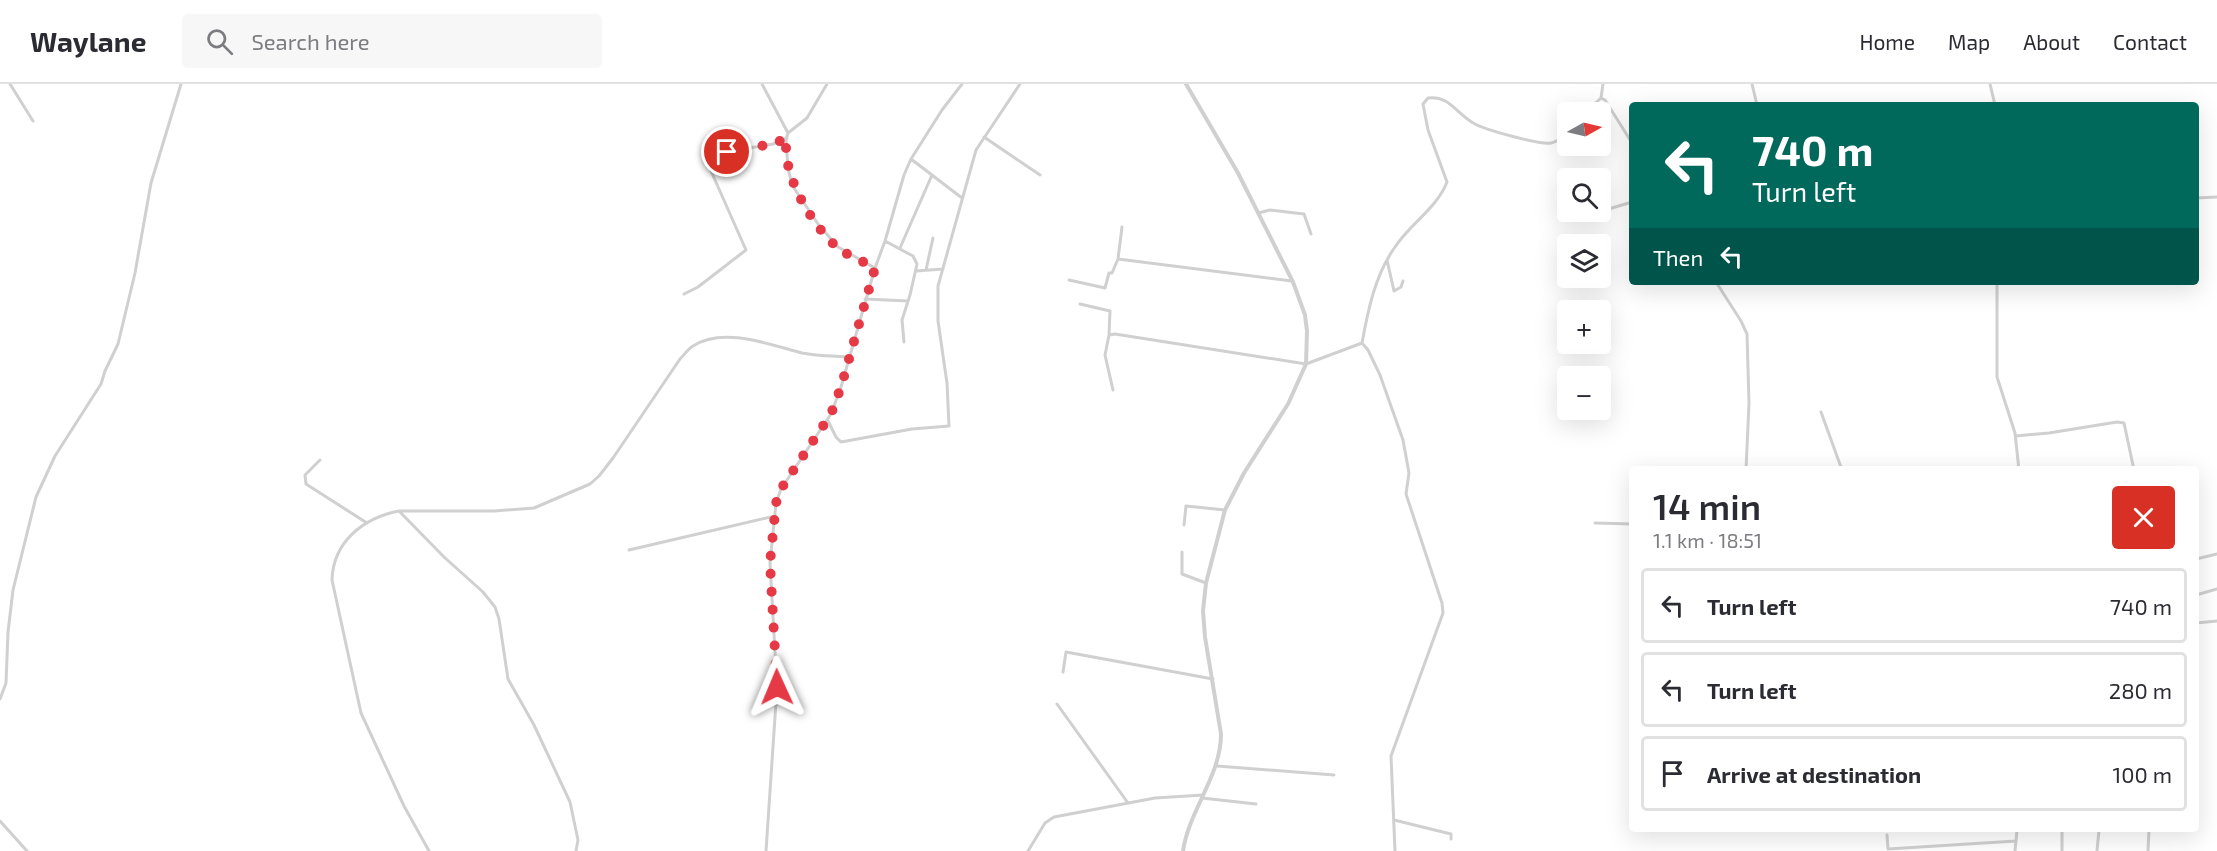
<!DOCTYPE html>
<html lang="en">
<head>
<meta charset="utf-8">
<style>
	body { margin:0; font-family:"Exo 2",sans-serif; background:#f7f7f7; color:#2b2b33; height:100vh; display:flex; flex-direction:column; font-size:22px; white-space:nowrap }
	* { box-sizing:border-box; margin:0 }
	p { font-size:20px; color:#7c7c81 }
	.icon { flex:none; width:33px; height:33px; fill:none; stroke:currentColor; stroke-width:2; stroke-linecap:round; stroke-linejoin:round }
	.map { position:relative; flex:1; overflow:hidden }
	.details { position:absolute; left:1629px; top:382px; width:570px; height:366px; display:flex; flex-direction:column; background:#fff; border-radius:6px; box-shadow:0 6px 24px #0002 }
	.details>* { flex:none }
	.hud { position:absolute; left:1629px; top:18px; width:570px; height:183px; border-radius:6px; box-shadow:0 6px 24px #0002; background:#00695c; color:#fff; overflow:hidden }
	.needle { width:39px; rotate:82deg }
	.controls { position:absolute; left:1557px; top:18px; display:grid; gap:12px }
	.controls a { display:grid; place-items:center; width:54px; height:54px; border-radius:6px; background:#fff; box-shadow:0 6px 24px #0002; font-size:30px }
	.pin { position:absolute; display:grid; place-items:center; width:51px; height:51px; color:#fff; margin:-26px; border:3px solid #fff; border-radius:50%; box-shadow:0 2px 6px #0007 }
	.me { position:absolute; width:66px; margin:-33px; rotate:359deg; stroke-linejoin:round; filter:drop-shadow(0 0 4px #0008) }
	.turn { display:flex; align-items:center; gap:21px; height:126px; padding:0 24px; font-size:27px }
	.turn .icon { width:78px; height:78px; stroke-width:2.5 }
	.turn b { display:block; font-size:42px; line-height:51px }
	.then { display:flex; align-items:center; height:57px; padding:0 24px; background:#0003; gap:12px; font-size:22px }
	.round { display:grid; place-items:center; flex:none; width:63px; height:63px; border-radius:6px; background:#f7f7f7 }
	.headline { display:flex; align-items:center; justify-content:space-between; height:102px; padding:0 24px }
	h1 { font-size:36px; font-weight:600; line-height:45px }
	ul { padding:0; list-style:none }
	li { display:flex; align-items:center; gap:18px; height:75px; margin:0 12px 9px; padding:0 12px; border:3px solid #e1e1e2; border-radius:6px }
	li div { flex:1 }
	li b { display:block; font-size:22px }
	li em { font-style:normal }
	header { display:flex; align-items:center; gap:36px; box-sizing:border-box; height:84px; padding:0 30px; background:#fff; border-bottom:2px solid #e1e1e2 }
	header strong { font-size:28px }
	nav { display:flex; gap:33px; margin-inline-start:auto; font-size:21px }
	.search { width:420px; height:54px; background:#f7f7f7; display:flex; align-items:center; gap:15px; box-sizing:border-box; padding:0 21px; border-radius:6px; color:#7c7c81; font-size:22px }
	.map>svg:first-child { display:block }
</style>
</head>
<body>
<header>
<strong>Waylane</strong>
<div class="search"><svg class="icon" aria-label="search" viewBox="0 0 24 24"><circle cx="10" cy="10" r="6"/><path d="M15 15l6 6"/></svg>Search here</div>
<nav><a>Home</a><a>Map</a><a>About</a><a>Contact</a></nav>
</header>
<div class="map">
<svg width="2217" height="767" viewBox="0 0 2217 767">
	<rect width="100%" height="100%" fill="#fff"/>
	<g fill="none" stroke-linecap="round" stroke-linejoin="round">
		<path stroke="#d0d0d0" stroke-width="3" d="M10 0 33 37
			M762 0 788 49
			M827 0 807 34 788 49 786 56 788 84 792 101 818 140 838 163 875 184
			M1752 0 1757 21
			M1990 0 1995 21
			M1601 14 1603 0
			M1586 28 1601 14 1605 16 1632 59
			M984 53 1040 91
			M911 75 962 114
			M2196 114 2217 113
			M1258 129 1270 126 1304 130 1311 150
			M1592 130 1632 118
			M885 157 913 172 917 180 910 211 902 236 904 258
			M900 164 932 91
			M1118 175 1292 197
			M1387 176 1394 207 1401 203 1403 197
			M926 186 933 154
			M916 187 943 185
			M1069 196 1105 204 1109 189H1112L1118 175 1122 143
			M1716 198 1741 237 1747 250 1749 319 1746 386
			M1997 198V293L2015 349 2019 386
			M684 210 698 203 746 166 711 87 708 74 715 70 773 60 787 54
			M865 215 908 217
			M1080 220 1110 227 1109 251
			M1362 259 1368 266 1380 291 1403 356 1409 389 1406 410 1442 519 1443 529 1391 672 1395 767
			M1113 306 1105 271 1109 251 1115 250 1306 280 1362 259C1368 226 1375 191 1395 163 1410 140 1437 124 1447 98L1428 46 1423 20 1428 14C1450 11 1457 31 1475 40 1486 46 1540 61 1551 59 1557 58 1562 53 1568 50
			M1821 328 1842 386
			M828 337 836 353 841 358 912 345 949 342 947 299 938 237V202L976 66 1020 0
			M2016 352 2049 349 2117 338 2124 339 2134 386
			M320 376 305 391 306 400 367 439
			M399 427 444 473 483 508 495 523 499 535 508 595 534 641 570 718 578 756 576 767
			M1595 439 1632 440
			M1184 441 1186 422 1225 426
			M629 466 775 432
			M1182 468V490L1206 499
			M2196 475 2217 470
			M2196 511 2217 505
			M2196 539 2217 537
			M1063 588 1066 568 1213 595
			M0 615 6 599 8 548 13 506 36 413 55 372 101 300 105 287 118 260 135 189 151 99 181 0
			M1057 620 1128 719
			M1217 682 1334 691
			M1202 714 1256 720
			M1394 736 1451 750V755
			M0 737 27 767
			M2062 746V767
			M1887 751 1888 765 2016 757
			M429 767 404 722 361 629 332 496C333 458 363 434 399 427H494L534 424 590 400 599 392 613 374 680 275C684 271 688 265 693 262 723 242 771 261 802 269 817 272 833 272 848 273
			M766 767 777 603 770 479 776 419 781 405 831 330 841 303 875 184 885 157 904 91 911 75 942 26 962 0
			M1028 767 1045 739 1054 733 1155 714 1203 711
			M2015 767 2017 746
			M2097 767 2099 746
			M2148 767 2149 746"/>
		<path stroke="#d0d0d0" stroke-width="4" d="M1183 767C1189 726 1221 692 1221 650L1205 553 1203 527 1206 499 1225 426 1244 389 1288 320 1306 280 1307 247 1305 231 1293 198 1238 89 1186 0"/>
	</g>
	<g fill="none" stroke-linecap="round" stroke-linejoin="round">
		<path stroke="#e63946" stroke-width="10" stroke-dasharray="0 18" d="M727 68 773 60 787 54C780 88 812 142 838 164 848 172 863 177 875 184L841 303 831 330 781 405 776 419 770 479 777 603"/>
	</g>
</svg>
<div class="controls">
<a><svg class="needle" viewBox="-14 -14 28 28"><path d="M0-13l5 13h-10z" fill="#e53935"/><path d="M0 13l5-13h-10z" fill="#7c7c81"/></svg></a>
<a><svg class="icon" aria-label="search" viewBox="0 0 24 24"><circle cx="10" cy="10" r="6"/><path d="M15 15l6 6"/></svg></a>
<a><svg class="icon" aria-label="layers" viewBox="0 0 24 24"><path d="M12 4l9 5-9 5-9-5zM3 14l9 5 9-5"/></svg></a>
<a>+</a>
<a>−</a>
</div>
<div class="pin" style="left:727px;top:68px;background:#d93025"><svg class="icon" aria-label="arrive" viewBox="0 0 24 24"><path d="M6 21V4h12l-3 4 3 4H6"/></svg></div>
<svg class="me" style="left:777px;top:603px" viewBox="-20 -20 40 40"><path d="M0-17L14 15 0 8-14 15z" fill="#e63946" stroke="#fff" stroke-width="4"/></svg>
<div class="hud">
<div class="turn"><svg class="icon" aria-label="left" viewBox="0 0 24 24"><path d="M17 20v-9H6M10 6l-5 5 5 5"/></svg><div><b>740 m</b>Turn left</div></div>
<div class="then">Then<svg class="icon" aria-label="left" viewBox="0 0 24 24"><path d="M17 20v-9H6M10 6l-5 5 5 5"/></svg></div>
</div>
<section class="details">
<div class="headline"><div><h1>14 min</h1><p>1.1 km · 18:51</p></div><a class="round" style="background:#d93025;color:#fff"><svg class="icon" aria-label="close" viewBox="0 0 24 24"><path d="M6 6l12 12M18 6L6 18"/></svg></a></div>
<ul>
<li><svg class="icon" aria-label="left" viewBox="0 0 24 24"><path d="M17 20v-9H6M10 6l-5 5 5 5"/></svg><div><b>Turn left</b></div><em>740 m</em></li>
<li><svg class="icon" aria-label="left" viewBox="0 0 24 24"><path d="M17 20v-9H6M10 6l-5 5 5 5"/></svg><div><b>Turn left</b></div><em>280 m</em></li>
<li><svg class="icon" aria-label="arrive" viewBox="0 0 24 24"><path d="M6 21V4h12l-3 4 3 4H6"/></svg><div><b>Arrive at destination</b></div><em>100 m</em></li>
</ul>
</section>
</div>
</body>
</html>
